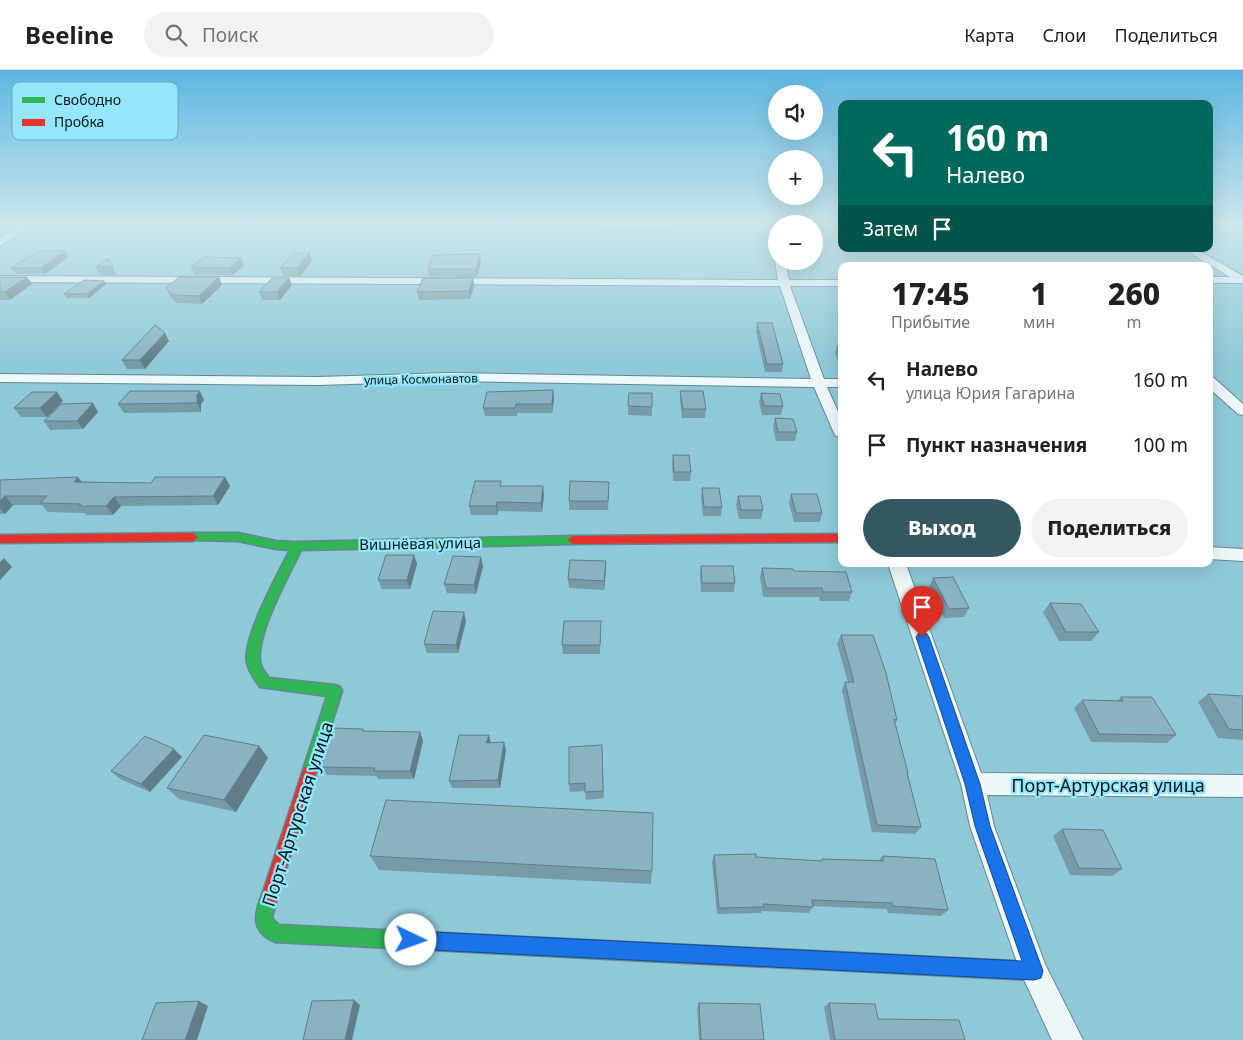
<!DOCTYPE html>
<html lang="ru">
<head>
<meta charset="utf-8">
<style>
	body { margin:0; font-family:"Noto Sans",sans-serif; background:#f2f2f2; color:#202124; height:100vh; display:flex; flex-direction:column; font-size:19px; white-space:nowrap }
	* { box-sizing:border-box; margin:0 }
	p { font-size:16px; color:#757577 }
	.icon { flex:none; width:28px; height:28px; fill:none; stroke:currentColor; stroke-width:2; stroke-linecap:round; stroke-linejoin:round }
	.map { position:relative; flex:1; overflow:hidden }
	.side { position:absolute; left:838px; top:192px; width:375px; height:305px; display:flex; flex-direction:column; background:#fff; border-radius:10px; box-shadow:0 5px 20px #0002 }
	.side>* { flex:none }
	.top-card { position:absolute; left:838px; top:30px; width:375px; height:152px; border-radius:10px; box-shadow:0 5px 20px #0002; background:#00695c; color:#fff; overflow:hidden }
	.controls { position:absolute; left:768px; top:15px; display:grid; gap:10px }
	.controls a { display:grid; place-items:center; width:55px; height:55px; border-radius:50%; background:#fff; box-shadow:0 5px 20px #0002; font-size:25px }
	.pin { position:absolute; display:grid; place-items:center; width:42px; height:42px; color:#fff; margin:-51px -21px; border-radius:50% 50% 50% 0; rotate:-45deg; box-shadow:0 0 5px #0007 }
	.pin .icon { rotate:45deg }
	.me { position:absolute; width:55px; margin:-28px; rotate:93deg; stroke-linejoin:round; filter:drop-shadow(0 0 4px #0008) }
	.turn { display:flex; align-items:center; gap:18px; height:105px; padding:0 25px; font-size:22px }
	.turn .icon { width:65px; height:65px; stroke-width:2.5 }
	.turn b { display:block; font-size:35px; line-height:42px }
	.then { display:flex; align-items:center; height:48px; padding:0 25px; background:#0003; gap:10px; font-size:19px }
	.eta { display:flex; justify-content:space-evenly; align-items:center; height:85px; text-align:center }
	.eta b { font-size:30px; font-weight:800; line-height:35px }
	.button { display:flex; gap:10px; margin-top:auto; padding:10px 25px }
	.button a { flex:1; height:58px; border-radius:30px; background:#345760; color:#fff; font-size:20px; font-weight:800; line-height:58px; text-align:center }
	.button a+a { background:#f2f2f2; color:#202124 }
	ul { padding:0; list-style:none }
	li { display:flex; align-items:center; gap:15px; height:65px; padding:0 25px }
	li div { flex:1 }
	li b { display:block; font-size:19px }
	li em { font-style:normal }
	header { display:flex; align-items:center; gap:30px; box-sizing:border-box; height:70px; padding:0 25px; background:#fff; border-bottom:1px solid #e0e0e0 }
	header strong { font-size:24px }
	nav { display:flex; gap:28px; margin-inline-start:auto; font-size:18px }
	.search { width:350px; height:45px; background:#f2f2f2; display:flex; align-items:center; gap:12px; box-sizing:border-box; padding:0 18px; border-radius:28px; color:#757577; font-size:19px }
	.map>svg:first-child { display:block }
</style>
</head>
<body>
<header>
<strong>Beeline</strong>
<div class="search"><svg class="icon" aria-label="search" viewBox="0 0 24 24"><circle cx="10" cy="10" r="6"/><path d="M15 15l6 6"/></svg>Поиск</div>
<nav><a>Карта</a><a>Слои</a><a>Поделиться</a></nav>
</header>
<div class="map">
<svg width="1243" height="970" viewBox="0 0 1243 970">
	<rect width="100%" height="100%" fill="#8fc9d7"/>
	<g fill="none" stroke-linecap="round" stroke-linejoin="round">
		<g stroke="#628891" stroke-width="2">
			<path id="street" d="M19 156H30L0 176V169Z
				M763 156H773L776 163V174L773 173Z
				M1184 179H1196L1243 206V213H1209V207H1230Z
				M776 189V191H785L789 210H841V216H790L824 309H841V317H827L841 348V367L836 366 834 363 814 317 450 311 318 315 0 312V304L318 307 450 303 811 309 780 216 0 212V206L778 210 775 191Z
				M1209 307 1214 308 1243 334V345L1238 344 1209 318Z
				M1209 477 1243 479V491L1209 489Z
				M888 494H906L981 703 1243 705V727L987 725 994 756 1045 894 1083 970H1052L1020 901 970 756 961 714Z"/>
		</g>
		<g stroke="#628891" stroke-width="3">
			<path id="fast" d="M193 463H238L276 471 297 472 573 466 579 470 573 474 301 480C288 507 257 562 260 591 260 597 265 602 269 608L335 615 340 617 342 621 316 703 314 708 309 710 304 708 302 703 327 626 260 617C255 610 249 602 247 593 242 568 278 504 290 480L276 479 238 471 189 470 188 467Z
				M269 820 275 822 277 828 272 848 279 855 687 875 693 878 696 884 693 890 687 893 275 872C250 861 254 843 263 822Z
				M835 882 1034 892 1040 895 1043 901 1040 907 1034 910 835 900 829 897 826 891 829 885Z"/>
		</g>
		<g stroke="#628891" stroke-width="3">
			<path id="jam" d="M193 463 198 467 193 471 0 473V465Z
				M841 464V472L573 474 567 470 573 466Z
				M309 696 314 698 316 703 277 828 275 834 269 836 263 834 261 828 302 703 304 698Z
				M687 875 835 882 841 885 844 891 841 897 835 900 687 893 681 890 678 884 681 878Z"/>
		</g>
		<use href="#street" fill="#eef7f9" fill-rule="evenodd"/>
		<use href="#fast" fill="#30b455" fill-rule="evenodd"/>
		<use href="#jam" fill="#e5322d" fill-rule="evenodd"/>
	</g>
	<path fill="#769aa7" d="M600 156H670V163L601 162Z
		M68 187 45 204H16L11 198Z
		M108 189 117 205H100L96 197Z
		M312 191 300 206H283L280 198Z
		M481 192 477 207 429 206 428 199Z
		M244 195 233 205H195L191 197Z
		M0 207 32 214 10 230H0Z
		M219 207 222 215 202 234 177 233 170 226 166 218Z
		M289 208 292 215 280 230H262L259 222Z
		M473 208 474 216 470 229 419 230 417 222Z
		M104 211 106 214 89 228H66L64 224Z
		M757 253 783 294 782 302H765L756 261Z
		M169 271 145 299H127L122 290Z
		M837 276H841V297L835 284Z
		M680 321 706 339 705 348H682L680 330Z
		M629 323H652V346L628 345Z
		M761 323 783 336 781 345H762L759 332Z
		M554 329 552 343H517V346H485L483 338Z
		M204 330 201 334V342L124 343 118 334Z
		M63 331 47 347H21L14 338Z
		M98 342 83 359 50 360 44 351Z
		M775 348 797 362 795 371H776L773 357Z
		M673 385 691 402 690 411H673L672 394Z
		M225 407 230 416 218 435 121 436 113 445H86L85 443 48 442 42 435H13L5 444H0V410L151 413Z
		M501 416 544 425 542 442 498 441V445H471L469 436Z
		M702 418 722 437 721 446H703L701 427Z
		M609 421 608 440H569V431Z
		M791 424 822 443 820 452H794L789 433Z
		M738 426 763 440 761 449H739L736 435Z
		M414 485 417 494 410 519H382L378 510Z
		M483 496 476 524 447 523 444 514Z
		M701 496 735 513 734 522H701L700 505Z
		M762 498 794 501 852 522 849 531H820L819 527H763L760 507Z
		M606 500 604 520 569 518 568 509Z
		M933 508 969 538 964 547 944 548 929 517Z
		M1050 533 1099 562 1091 571H1059L1043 542Z
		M466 551 458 583H427L424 574Z
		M601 560 600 584H563L562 575Z
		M841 565 897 650 895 653 908 703 907 705 921 757 915 764 872 762 842 620 845 612H848L837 574Z
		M1208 624 1243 626V670L1218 668 1198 632Z
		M1121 627 1176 665 1167 673 1091 672 1074 638 1082 630 1117 631Z
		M363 659 364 661 420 662 423 671 414 709H378L376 706 327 705 321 697Z
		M491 672 506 680 500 718H452L449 711Z
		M602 675 604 728 586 730 585 721 570 722 569 714Z
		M259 676 268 688 236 742 179 729 167 718Z
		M182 687 150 722 120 709 111 701Z
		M1062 759 1122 799 1112 806 1070 805 1053 766Z
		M714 785 821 791 822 789 879 790 883 786 948 840 941 846 888 843 887 839 813 836 809 843 762 841 761 843 717 844 712 792Z
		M370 786 652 801 651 814 379 800Z
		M699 933 764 970H699L697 938Z
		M829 933 878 949 965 970H830L824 937Z"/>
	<path fill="#607d88" d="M65 181 68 187 45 204 41 198Z
		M310 183 312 191 300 206 297 198Z
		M480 184 481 192 477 207 476 199Z
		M241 188 244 195 233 205 230 198Z
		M27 207 32 214 10 230 5 222Z
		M219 207 222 215 202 234 199 226Z
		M289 208 292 215 280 230 277 222Z
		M473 208 474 216 470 229 469 221Z
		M104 211 106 214 89 228 87 224Z
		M165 263 169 271 145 299 140 290Z
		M553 320 554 329 552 343V334Z
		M200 321 204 330 201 334V342L197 333V325Z
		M57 322 63 331 47 347 40 338Z
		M93 333 98 342 83 359 77 351Z
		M78 407 85 416 74 412Z
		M225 407 230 416 218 435 213 426Z
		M543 416 544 425 542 442 541 433Z
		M5 426 13 435 5 444 0 438V431Z
		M114 427 121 436 113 445 106 436Z
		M497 432 498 441V445L496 436Z
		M414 485 417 494 410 519 407 510Z
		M481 487 483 496 476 524 474 515Z
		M4 488 12 497 0 510V492Z
		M606 491V500L604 520V511Z
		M464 542 466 551 458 583 456 575Z
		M420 662 423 671 414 709 410 701Z
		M489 665 491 673H486Z
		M504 672 506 680 500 718 498 710Z
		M259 676 268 688 236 742 224 730Z
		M174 679 182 687 150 722 141 714Z
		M354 930 360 935 352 970H345Z
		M199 931 208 936 197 970H185Z"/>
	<path fill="#89b3c2" stroke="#607d88" d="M38 181H65L41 198H11Z
		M293 183H310L297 198H280Z
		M480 184 476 199H428L433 185Z
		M204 187 241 188 230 198 191 197Z
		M108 189 113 197H96Z
		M0 207H27L5 222H0Z
		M179 207H219L199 226 173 225 166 218Z
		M272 208H289L277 222H259Z
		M423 208H473L469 221 417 222Z
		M84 210 104 211 87 224H64Z
		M757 253H772L783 294H767Z
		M155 255 165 263 140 290H122Z
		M837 276H841V284Z
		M553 320 552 334H516L515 338H483L487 322Z
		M130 321H200L197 325V333L118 334Z
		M680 321H703L706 339H683Z
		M32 322H57L40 338H14Z
		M629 323H652V337L628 336Z
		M761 323 780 324 783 336H764Z
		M93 333 77 351H44L61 334Z
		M775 348 793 349 797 362H778Z
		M673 385H689L691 402H674Z
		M78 407 74 412 151 413 155 407H225L213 426 114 427 106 436H79L81 434 40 433 47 426H5L0 431V410Z
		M475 411H501L500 416H543L541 433 497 432 496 436H469Z
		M570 411 609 412 608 431H569Z
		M702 418H719L722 437H704Z
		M791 424H817L822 443H796Z
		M738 426H760L763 440H741Z
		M386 485H414L407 510H378Z
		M453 486 481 487 474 515 444 514Z
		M570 490 606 491 604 511 568 509Z
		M701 496H733L735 513H702Z
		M762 498 793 499 794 501 846 502 852 522H823L822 518H766Z
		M953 507 969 538 949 539 933 508Z
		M1050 533 1081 534 1099 562H1066Z
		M433 541 464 542 456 575 424 574Z
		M564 551H601L600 575H562Z
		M841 565H873L886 603 897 650 894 649 908 703H907L921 757 877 755 845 612H854Z
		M1208 624 1243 626V660L1229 659Z
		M1121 627H1152L1176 665 1099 664 1082 630 1123 631Z
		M333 658 363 659 362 661 420 662 410 701H374L375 698 321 697Z
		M204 665 259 676 224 730 167 718Z
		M459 665H489L486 673 504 672 498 710 449 711Z
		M145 666 174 679 141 714 111 701Z
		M602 675 603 721 585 722V713L569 714V677Z
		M386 730 653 743 652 801 370 786Z
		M1062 759 1103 760 1122 799 1079 798Z
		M756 784V787L822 791V789L883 791V786L935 789 948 840 893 836 892 833 812 830 813 837 763 834 764 837 719 838 714 785Z
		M354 930 345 970H303L312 931Z
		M199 931 185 970H142L156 933Z
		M699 933 760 934 764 970H701Z
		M829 933 875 934 878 949 959 950 965 970H835Z"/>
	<linearGradient id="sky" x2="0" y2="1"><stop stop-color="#5db6e0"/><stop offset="0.53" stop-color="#cde7ed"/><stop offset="1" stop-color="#cde7ed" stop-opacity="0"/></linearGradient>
	<rect width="1243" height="292" fill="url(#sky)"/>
	<path fill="#1a73e8" stroke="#114b97" d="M922 562 927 564 929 567 980 714 990 756 1043 901 1041 908 1034 910 411 879 405 876 402 870 405 864 411 861 1022 891 975 756 965 714 916 567 918 564Z"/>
	<g text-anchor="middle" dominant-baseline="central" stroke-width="4.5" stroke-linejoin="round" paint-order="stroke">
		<g font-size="12" fill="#031a20" stroke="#94e6fb">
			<text transform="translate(421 309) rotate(-1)">улица Космонавтов</text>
		</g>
		<g font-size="15" fill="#031a20" stroke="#94e6fb">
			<text transform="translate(420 473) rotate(-1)">Вишнёвая улица</text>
		</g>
		<g font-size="18" fill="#031a20" stroke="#94e6fb">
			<text x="1108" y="715">Порт-Артурская улица</text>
			<text transform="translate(297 744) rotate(-72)">Порт-Артурская улица</text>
		</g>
	</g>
	<rect x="12" y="12" width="166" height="58" rx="8" fill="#94e6fb" stroke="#68a9b9" stroke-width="1"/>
	<rect x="22" y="27" width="23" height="6" fill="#30b455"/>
	<rect x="22" y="49" width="23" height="7" fill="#e5322d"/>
	<g font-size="14" fill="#031a20">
		<text x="54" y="35">Свободно</text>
		<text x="54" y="57">Пробка</text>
	</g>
</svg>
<div class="controls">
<a><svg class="icon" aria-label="sound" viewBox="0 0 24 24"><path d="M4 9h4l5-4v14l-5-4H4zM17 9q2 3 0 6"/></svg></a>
<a>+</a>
<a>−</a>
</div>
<div class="pin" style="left:922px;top:567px;background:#d93025"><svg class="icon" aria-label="arrive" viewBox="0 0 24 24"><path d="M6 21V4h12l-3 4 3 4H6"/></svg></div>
<svg class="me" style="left:411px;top:870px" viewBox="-20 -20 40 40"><circle r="19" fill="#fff"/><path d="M0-13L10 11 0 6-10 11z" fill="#1a73e8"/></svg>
<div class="top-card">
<div class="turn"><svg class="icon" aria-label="left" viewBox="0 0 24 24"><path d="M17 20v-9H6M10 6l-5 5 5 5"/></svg><div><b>160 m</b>Налево</div></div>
<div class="then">Затем<svg class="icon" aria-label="arrive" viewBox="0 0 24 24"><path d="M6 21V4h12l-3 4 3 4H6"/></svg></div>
</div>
<section class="side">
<div class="eta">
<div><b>17:45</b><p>Прибытие</p></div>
<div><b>1</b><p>мин</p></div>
<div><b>260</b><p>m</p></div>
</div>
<ul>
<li><svg class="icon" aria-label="left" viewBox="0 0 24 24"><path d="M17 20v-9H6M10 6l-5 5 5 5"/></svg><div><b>Налево</b><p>улица Юрия Гагарина</p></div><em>160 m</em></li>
<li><svg class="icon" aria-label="arrive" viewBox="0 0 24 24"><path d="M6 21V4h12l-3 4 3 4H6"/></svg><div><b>Пункт назначения</b></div><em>100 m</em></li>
</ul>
<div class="button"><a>Выход</a><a>Поделиться</a></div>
</section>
</div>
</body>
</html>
